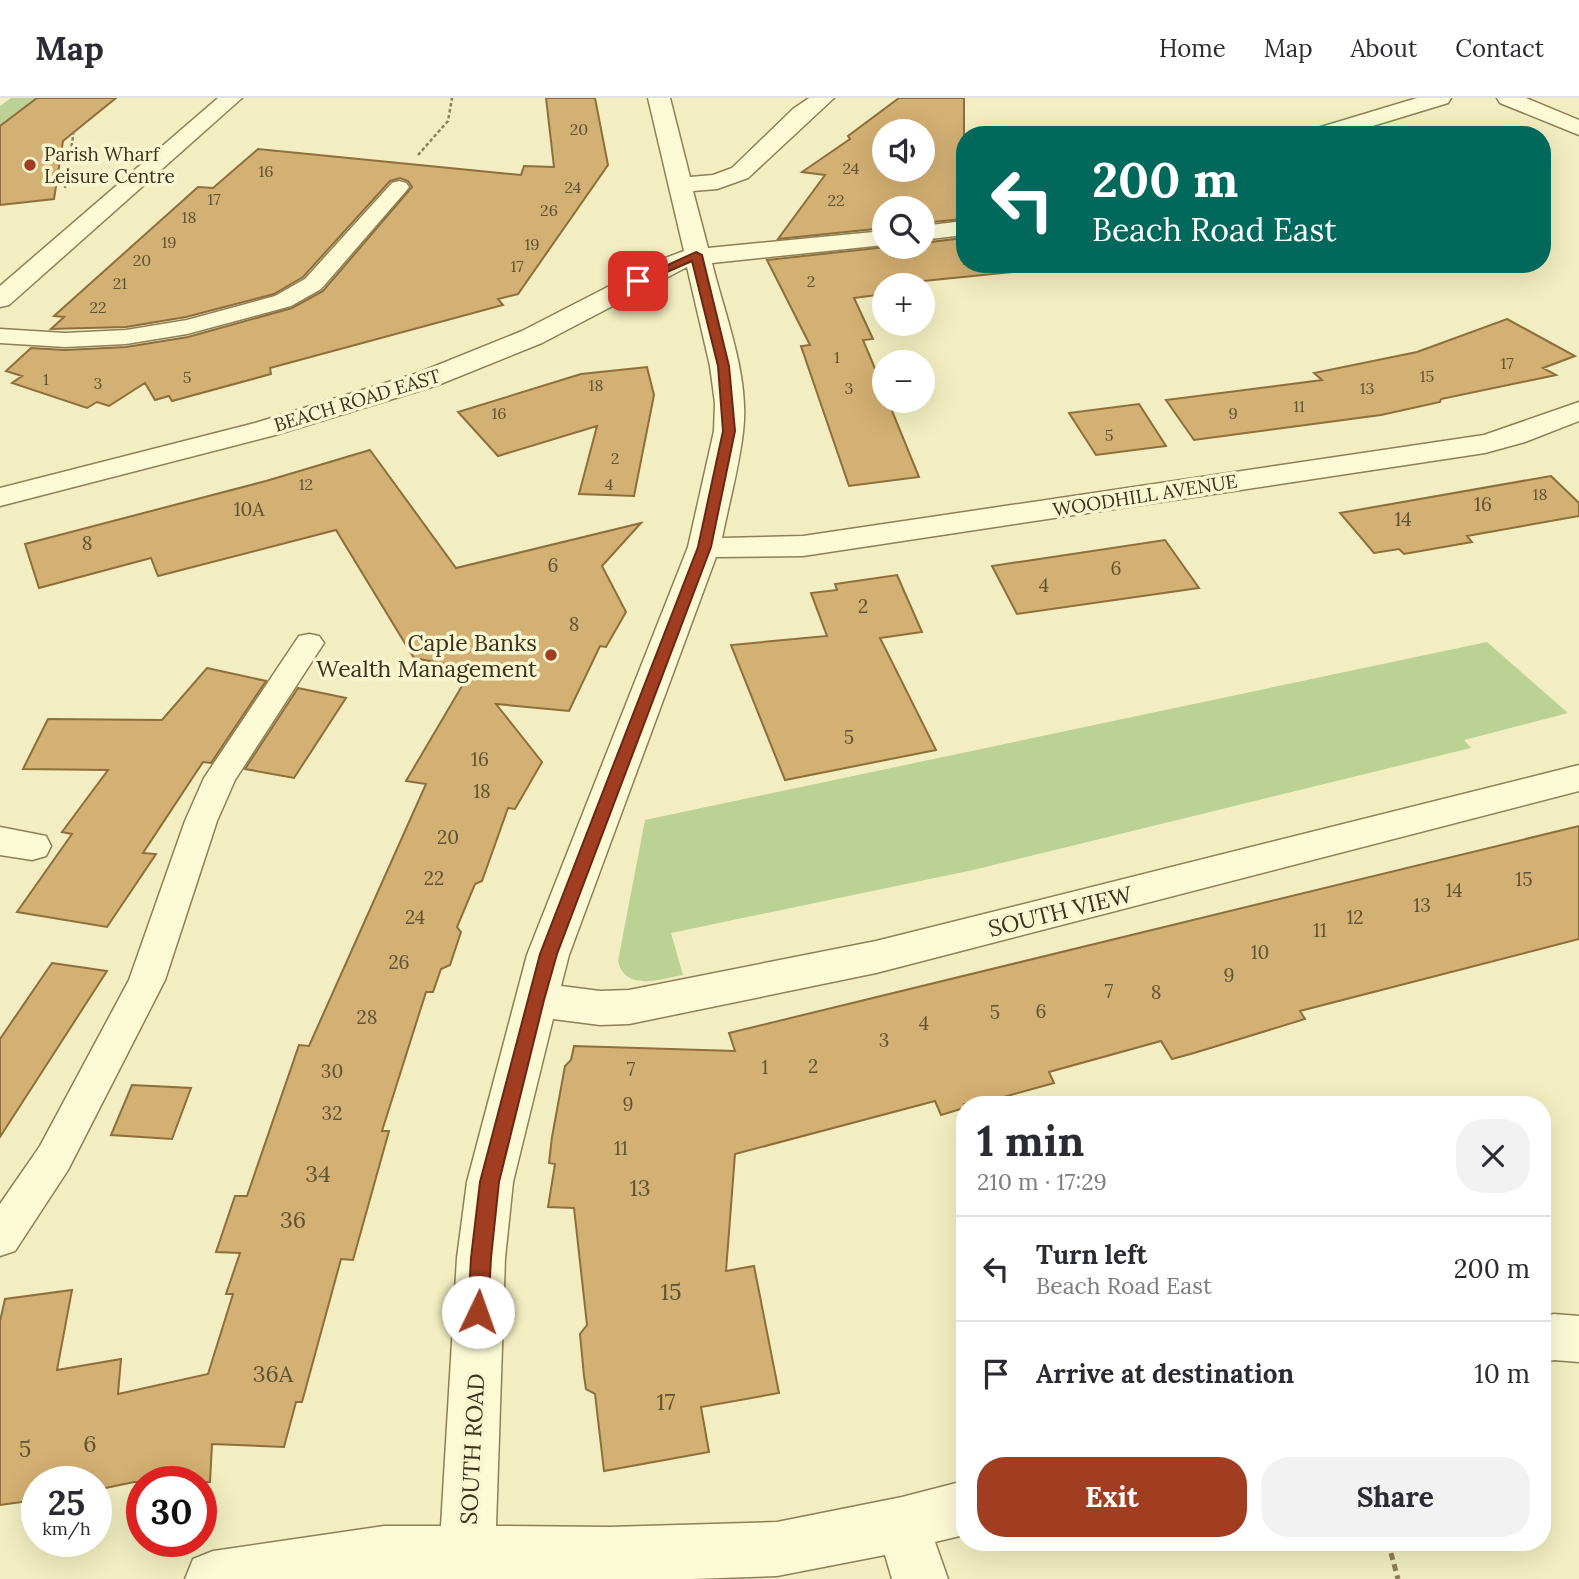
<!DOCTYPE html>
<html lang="en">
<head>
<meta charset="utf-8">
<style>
	body { margin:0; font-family:Lora,serif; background:#f2f2f3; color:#2b2b33; height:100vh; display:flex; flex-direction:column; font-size:26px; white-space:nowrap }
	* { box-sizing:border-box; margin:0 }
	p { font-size:23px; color:#7c7c81 }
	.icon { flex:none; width:38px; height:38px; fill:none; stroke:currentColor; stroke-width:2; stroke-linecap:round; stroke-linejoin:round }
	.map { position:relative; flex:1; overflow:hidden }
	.details { position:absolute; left:956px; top:998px; width:595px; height:455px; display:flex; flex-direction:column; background:#fff; border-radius:28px; box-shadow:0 7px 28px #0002 }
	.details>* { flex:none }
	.hud { position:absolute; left:956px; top:28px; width:595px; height:147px; border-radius:28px; box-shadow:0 7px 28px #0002; background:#00695c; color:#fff; overflow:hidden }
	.fabs { position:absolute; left:872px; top:21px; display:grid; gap:14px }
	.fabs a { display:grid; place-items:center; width:63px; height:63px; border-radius:50%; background:#fff; box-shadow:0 7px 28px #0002; font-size:35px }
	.speed { position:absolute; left:21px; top:1368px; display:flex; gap:14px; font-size:35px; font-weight:700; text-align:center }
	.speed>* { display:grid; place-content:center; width:91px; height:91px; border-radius:50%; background:#fff; box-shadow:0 7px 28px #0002; line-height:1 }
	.speed small { font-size:18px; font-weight:400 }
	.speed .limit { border:10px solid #d22; background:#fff; color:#111 }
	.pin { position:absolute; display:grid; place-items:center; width:60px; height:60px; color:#fff; margin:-30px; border-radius:14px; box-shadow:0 4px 10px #0006 }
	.me { position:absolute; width:77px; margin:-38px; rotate:3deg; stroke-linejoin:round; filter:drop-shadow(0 0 5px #0008) }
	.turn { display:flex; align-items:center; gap:24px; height:147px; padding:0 21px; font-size:32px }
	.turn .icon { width:91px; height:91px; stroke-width:2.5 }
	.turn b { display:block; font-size:49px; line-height:60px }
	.round { display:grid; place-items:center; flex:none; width:74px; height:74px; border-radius:28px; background:#f2f2f3 }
	.head { display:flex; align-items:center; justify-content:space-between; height:119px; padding:0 21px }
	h1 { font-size:42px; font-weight:700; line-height:52px }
	.cta { display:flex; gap:14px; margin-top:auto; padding:14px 21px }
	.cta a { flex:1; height:80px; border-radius:28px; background:#a13d21; color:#fff; font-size:28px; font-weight:700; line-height:80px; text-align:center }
	.cta a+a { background:#f2f2f3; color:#2b2b33 }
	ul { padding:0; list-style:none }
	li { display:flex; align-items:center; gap:21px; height:105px; padding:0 21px; border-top:2px solid #e1e1e2 }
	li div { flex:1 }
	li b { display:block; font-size:26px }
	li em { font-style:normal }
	header { display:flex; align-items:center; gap:42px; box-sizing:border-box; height:98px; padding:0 35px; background:#fff; border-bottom:2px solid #e1e1e2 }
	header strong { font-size:33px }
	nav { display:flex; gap:38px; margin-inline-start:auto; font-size:24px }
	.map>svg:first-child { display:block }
</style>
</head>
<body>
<header>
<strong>Map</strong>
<nav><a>Home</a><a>Map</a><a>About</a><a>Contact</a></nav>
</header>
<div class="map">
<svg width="1579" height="1481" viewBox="0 0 1579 1481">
	<rect width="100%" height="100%" fill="#f2eec1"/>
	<path fill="#bcd194" d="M11 0H37L15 16V23L0 29V8Z
		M1487 544 1568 615 1464 642 1471 650 973 772 671 835 683 877C661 881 625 894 618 863L645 722Z"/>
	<path fill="#d3b073" stroke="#8e6e3a" stroke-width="2" fill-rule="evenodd" d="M37 0H116L63 43 54 101 0 107V28Z
		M546 0H595L608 67 518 196 498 201 503 207 270 270 271 276 172 303 169 298 155 302 145 285 109 308 97 304 87 310 12 285 22 278 6 273 31 250 65 252 126 249 188 239 292 210 323 193 412 89 408 83 400 80 390 83 303 179 274 196 186 219 126 229 51 231 64 219 54 218 198 89 213 90 258 51 521 77 524 68 554 69Z
		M899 0H964V121L922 125V110H884V130L778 141 825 77 802 74 850 41 848 38ZM884 33H922V72H884Z
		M964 140V166H1007L1013 174 884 187V196L854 200 873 241 863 242 884 292V303H888L919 379 849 388 801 248 810 247 767 162 886 149H922V145Z
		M1507 221 1575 258 1543 270 1556 277 1441 301 1440 304 1381 317 1194 342 1166 302 1322 282 1314 275 1417 254Z
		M647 269 654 297 634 398 579 396 597 328 498 358 458 314 581 276Z
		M1139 306 1166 348 1096 357 1069 315Z
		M370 352 456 470 641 425 602 468 626 514 606 549 600 548 569 613 496 606 542 664 515 711 508 710 482 783 475 786 457 829 461 834 450 867 441 871 433 894H426L382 1033H389L353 1162 341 1161 302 1304H296L284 1349 212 1346 210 1384H134L96 1392V1384H37V1402L0 1407V1223L5 1201 72 1192 57 1272 121 1261 118 1296 208 1276 233 1196H226L240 1155 216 1154 235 1098H247L299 947 309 948 426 686 406 683 472 571 414 560 336 432 158 478 151 460 39 490 25 446 266 383Z
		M1551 378 1579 405V418L1467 438 1472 444 1404 456 1399 451 1374 455 1340 415Z
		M1165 442 1199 490 1017 516 992 468Z
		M897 477 922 534 880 540 936 652 785 682 731 547 827 538 811 495 837 492 835 486Z
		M207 570 266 583 211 665 203 664 143 755 156 756 107 829 17 814 72 736 62 734 108 672 23 671 48 621 162 622Z
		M298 590 346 600 294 680 245 671Z
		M1579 728V841L1300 913 1305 921 1194 955 1172 961 1161 943 1049 974 1054 985 978 1006H964V1010L941 1017 935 1003 735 1056 726 1173 754 1168 779 1295 701 1309 709 1354 604 1373 595 1296 586 1291 584 1278 580 1236 587 1227 574 1110 548 1109 555 1066 549 1065 552 1039 565 968 571 962 574 948 735 953 729 935Z
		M52 865 107 873 0 1039V941Z
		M132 987 191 990 172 1041 111 1037Z"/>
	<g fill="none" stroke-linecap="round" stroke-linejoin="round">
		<g stroke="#8d7f57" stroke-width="3">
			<path id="service" d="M399 83 406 85 409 89 406 93 321 191 291 208 187 236 126 246 65 249 0 245V231L65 235 126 232 187 222 275 198 305 181 392 85Z
				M309 536 319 538 324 545 235 682 217 723 165 882 68 1072 15 1153 0 1158V1106L40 1048 129 882 185 723 204 680 299 538Z"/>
		</g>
		<g stroke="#8d7f57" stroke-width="3">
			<path id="minor" d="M218 0H242L9 207 0 209V188Z
				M648 0H670L690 79 713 77 732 70 793 11 809 0H834L748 80 717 91 693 93 708 150 884 133V147L712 165C725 218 750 279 743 334 739 369 729 405 722 440L803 438 1484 337 1579 304V323L1525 344 1485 355 803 458 716 459 569 857 561 888 600 893 629 892 876 843 1579 667V693L876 875 629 926 600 927 553 921 513 1084 505 1160 496 1428 610 1429 777 1424 902 1399 964 1383V1437L935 1444 948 1481H892L885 1457 777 1478 692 1481H185L193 1461 213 1453 384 1428H441L457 1160 467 1084 527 857 688 449 714 333 715 305 710 268 687 169 542 245 438 287 275 337 0 408V390L255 325 418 275 522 233 660 162 684 153Z
				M1417 0H1451L1448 5 1343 37H1308L1311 32Z
				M1497 0H1526L1579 22V37L1500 5Z
				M964 123V137L922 142V128Z
				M0 729 46 738 51 748 46 758 32 762 0 757Z
				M1554 1216 1579 1218V1264L1554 1262 1542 1265V1219Z"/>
		</g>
		<path stroke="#8d7f57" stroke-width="2.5" stroke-dasharray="3.5 2.5" stroke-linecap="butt" d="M418 57 448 23 452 0
			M65 90 74 32"/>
		<path stroke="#8d7f57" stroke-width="5" stroke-dasharray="7 4.5" stroke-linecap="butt" d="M1388 1444 1398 1481"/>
		<use href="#service" fill="#fcf9d5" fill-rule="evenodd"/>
		<use href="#minor" fill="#fcf9d5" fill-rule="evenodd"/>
	</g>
	<path fill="#a13d21" stroke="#692815" stroke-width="2" d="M696 154 702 157 729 268 735 333 711 449 557 856 544 902 499 1084 491 1160 488 1214 485 1220 478 1223 471 1220 468 1214 471 1160 480 1084 540 856 698 449 723 333 718 268 692 163 642 185 633 183Z"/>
	<g fill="#a13d21" stroke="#f8f6d1" stroke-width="2.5">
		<circle cx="30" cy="67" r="7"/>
		<circle cx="551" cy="557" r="7"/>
	</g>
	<g text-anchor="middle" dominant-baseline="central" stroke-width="7" stroke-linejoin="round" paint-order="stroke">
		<g font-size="16" fill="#615232">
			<text x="579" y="31">20</text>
			<text x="851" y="70">24</text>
			<text x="266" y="73">16</text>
			<text x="573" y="89">24</text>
			<text x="214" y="101">17</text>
			<text x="836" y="102">22</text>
			<text x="549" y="112">26</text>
			<text x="189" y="119">18</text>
			<text x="169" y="144">19</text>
			<text x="532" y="146">19</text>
			<text x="142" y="162">20</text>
			<text x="517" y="168">17</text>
			<text x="811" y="183">2</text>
			<text x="120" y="185">21</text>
			<text x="98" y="209">22</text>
			<text x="837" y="259">1</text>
			<text x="1507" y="265">17</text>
			<text x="1427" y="278">15</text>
			<text x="187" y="279">5</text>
			<text x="46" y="281">1</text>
			<text x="98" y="285">3</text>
			<text x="596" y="287">18</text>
			<text x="849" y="290">3</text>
			<text x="1367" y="290">13</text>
			<text x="1299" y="308">11</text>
			<text x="499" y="315">16</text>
			<text x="1233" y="315">9</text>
			<text x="1109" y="337">5</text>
			<text x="615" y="360">2</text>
			<text x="306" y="386">12</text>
			<text x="609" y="386">4</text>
			<text x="1540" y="396">18</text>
		</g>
		<g font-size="19" fill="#3b321c" stroke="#f8f6d1" text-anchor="start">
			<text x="44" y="56">Parish Wharf<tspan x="44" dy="22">Leisure Centre</tspan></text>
		</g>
		<g font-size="19" fill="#3b321c" stroke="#f8f6d1">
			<text transform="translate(357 302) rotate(-17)">BEACH ROAD EAST</text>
			<text transform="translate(1145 397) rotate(-9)">WOODHILL AVENUE</text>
		</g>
		<g font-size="19" fill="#615232">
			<text x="1483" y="406">16</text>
			<text x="249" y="411">10A</text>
			<text x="1403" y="421">14</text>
			<text x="87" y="445">8</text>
			<text x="553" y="467">6</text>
			<text x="1116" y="470">6</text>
			<text x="1044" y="487">4</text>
			<text x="863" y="508">2</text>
			<text x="574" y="526">8</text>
			<text x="849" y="639">5</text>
			<text x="480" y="661">16</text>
			<text x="482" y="693">18</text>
			<text x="448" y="739">20</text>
			<text x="434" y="780">22</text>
			<text x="1524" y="781">15</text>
			<text x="1454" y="792">14</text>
			<text x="1422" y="807">13</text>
			<text x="415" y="819">24</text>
			<text x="1355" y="819">12</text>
			<text x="1320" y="832">11</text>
			<text x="1260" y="854">10</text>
			<text x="399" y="864">26</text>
			<text x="1229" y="877">9</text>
			<text x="1109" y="893">7</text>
			<text x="1156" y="894">8</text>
			<text x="1041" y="913">6</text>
			<text x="995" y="914">5</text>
			<text x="367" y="919">28</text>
			<text x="924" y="925">4</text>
			<text x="884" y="942">3</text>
			<text x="813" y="968">2</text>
			<text x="765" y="969">1</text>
			<text x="631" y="971">7</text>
			<text x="332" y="973">30</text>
			<text x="628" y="1006">9</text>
			<text x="332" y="1015">32</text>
			<text x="621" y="1050">11</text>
		</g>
		<g font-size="23" fill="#3b321c" stroke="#f8f6d1" text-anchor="end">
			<text x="537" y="544">Caple Banks<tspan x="537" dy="26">Wealth Management</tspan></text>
		</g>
		<g font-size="23" fill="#3b321c" stroke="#f8f6d1">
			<text transform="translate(1060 813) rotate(-14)">SOUTH VIEW</text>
			<text transform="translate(472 1351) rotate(-87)">SOUTH ROAD</text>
		</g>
		<g font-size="23" fill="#615232">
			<text x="318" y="1075">34</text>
			<text x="640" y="1089">13</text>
			<text x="293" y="1121">36</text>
			<text x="671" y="1193">15</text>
			<text x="273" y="1275">36A</text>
			<text x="666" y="1303">17</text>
			<text x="90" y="1345">6</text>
			<text x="25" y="1350">5</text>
		</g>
	</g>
</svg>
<div class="fabs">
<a><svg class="icon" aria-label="sound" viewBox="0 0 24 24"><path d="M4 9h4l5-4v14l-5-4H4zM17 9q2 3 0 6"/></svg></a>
<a><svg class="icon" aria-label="search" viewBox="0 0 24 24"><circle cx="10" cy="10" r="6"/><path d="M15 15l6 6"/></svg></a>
<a>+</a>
<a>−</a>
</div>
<div class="speed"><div>25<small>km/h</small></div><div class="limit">30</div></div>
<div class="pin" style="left:638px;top:183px;background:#d93025"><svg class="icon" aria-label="arrive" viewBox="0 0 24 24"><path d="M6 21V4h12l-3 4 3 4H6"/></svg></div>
<svg class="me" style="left:478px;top:1214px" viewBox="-20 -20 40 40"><circle r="19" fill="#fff"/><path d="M0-13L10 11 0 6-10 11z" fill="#a13d21"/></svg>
<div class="hud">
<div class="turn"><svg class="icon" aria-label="left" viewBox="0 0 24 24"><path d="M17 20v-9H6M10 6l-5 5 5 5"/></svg><div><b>200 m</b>Beach Road East</div></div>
</div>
<section class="details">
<div class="head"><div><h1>1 min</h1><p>210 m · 17:29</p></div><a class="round"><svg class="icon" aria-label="close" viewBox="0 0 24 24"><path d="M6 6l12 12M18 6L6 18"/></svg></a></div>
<ul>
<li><svg class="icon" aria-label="left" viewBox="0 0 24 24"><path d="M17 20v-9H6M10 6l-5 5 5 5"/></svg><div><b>Turn left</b><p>Beach Road East</p></div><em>200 m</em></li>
<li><svg class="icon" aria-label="arrive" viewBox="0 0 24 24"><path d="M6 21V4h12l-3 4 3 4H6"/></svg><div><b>Arrive at destination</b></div><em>10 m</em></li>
</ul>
<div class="cta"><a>Exit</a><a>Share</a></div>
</section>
</div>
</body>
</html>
